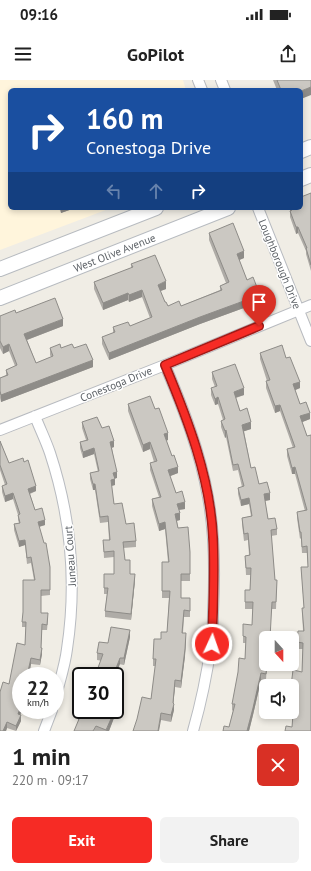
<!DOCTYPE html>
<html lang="en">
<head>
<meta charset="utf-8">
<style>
	body { margin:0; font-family:"PT Sans",sans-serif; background:#f2f2f2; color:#222; height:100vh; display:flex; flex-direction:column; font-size:15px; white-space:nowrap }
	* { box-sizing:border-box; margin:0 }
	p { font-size:13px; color:#767676 }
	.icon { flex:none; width:22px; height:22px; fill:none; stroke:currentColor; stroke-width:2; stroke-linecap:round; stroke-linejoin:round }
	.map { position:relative; height:651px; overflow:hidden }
	.sheet { display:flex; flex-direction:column; background:#fff; flex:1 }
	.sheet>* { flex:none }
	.top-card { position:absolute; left:8px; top:8px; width:295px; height:122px; border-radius:6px; box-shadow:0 2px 6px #0003; background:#1a4fa0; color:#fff; overflow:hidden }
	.needle { width:26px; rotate:159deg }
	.fabs { position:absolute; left:259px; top:551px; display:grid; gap:8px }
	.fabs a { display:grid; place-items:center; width:40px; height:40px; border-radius:6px; background:#fff; box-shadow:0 2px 6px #0003; font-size:20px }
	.speed { position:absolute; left:12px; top:587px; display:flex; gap:8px; font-size:20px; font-weight:700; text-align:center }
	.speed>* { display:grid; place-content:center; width:52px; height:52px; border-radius:50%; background:#fff; box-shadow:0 2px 6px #0003; line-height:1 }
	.speed small { font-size:10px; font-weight:400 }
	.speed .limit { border:2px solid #111; border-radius:6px; background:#fff; color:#111 }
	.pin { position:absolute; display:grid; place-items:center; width:34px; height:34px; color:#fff; margin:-41px -17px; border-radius:50% 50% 50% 0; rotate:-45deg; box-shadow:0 0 4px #0007 }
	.pin .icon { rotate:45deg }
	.me { position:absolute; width:44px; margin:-22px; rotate:3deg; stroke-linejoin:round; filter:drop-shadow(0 0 3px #0008) }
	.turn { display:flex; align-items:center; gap:14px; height:84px; padding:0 12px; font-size:18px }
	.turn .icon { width:52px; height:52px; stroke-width:2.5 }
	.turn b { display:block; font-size:28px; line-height:34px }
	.lanes { display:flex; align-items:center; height:38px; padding:0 12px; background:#0003; justify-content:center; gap:20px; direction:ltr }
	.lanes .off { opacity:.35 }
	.round { display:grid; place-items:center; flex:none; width:42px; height:42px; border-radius:6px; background:#f2f2f2 }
	.head { display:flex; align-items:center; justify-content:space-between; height:68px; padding:0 12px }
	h1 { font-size:24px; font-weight:700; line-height:30px }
	.cta { display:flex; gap:8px; margin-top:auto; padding:8px 12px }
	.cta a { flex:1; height:46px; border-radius:6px; background:#f62b25; color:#fff; font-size:16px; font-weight:700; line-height:46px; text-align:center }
	.cta a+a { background:#f2f2f2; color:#222 }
	.status { display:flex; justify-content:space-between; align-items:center; height:28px; padding:0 20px; background:#fff; direction:ltr }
	.status svg { height:11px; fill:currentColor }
	header { display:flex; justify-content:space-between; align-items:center; height:52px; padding:0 12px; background:#fff; font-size:18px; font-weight:700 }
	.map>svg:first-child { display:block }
</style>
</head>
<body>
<div class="status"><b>09:16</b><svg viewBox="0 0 49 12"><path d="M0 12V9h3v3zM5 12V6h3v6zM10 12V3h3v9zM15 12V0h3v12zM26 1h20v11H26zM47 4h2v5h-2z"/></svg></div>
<header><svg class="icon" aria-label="menu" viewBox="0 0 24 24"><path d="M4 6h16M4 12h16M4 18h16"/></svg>GoPilot<svg class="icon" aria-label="share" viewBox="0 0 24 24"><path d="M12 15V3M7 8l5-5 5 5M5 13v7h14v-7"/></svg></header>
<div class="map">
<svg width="311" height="651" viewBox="0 0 311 651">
	<rect width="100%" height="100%" fill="#f0ede5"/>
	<path fill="#fff5dc" d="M0 0H183L186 10H10V128H111L0 170Z"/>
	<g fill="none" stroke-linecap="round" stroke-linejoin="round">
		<g stroke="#b8bbc0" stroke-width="12">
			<path id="street" d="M198 0 202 10
				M221 0 225 10
				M258 128 311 261
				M165 285C183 328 200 371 208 417 215 455 215 494 213 532 213 543 213 554 211 565 207 594 201 623 193 651
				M35 336C40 349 46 361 50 373 71 437 77 503 67 569 65 586 59 603 55 620
				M0 350 165 285 311 225
				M44 651 52 630"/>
		</g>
		<g stroke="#b7bbc0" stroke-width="16">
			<g id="secondary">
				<path d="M301 71 311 67"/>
				<path d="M301 99 311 95"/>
				<path d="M0 189 156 128"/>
				<path id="s1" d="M0 218 228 128"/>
			</g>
		</g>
		<use href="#street" stroke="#fff" stroke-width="10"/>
		<use href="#secondary" stroke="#fff" stroke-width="14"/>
	</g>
	<path fill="#afaca7" d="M273 0H311L301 10H277Z
		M311 113V191L306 174V171L298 153 296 154 290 137V128H301Z
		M59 128H75L61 133Z
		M209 153 244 178 239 180 247 200 260 222 200 244 109 280 102 264V257L113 253V247L130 246 150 238 142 217 129 222 128 220 103 230 94 209V202L131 188V184L166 209 160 211 165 222 168 226H181L220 210V206L226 203 209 160Z
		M16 233 63 246 27 260 36 283 51 277 50 275V268H74L93 287 1 322 0 318V298L6 295V290L15 286 9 271 3 274 0 268V236Z
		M260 273 286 278 300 308 295 310 300 324 310 339 302 342 307 356 311 651 292 647 294 615H292V606L302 592 303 569H297V562L303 551 302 528H304L301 487H308L307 473H302L301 458 300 459 297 438V432L305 431 295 394H292L287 376V369L293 368 280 331 275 333 266 308V301H267L260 279Z
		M212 292 244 315 236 318 240 331 251 349 244 351 251 388 259 404 270 420 265 421 268 439 277 449V455L271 456 275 500H277L276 529H272L266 558 267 584 266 600H261L253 635 249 651H223L229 647 233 631 232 630V624L245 579 246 563H243V556L252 545 253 529H245V510H250L251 495H246L245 476 249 475 248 460 244 461 242 444V438L251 436 249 424 241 426 238 414V408L242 407 238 390 233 391 226 357 225 358 221 347V341L223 340 218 324 215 325 211 315V308L215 307 212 299Z
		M128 324 155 329 168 360 166 361 178 393 170 396 176 413 185 429 179 430 180 440 177 441 178 448 190 472V501H181V518L190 525V537H184L183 553 186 560 185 576 181 608 175 607 173 623 174 630 171 642 161 640 151 619 156 586H153V579L161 559 167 552 169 518H162V511L168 482 165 449 159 451 152 426V419L159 417 150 390V383L154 382 150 369 143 372 128 331Z
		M82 342 102 348 114 367 112 368 117 398H114L115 405 111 406 114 424 136 461V467L123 468 125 480 130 494 135 500 131 540 105 537V531L107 514H104V494H114V477L104 478 103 460H109L108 442 100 443 95 410H93L90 399V393L98 392 94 374 83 378 80 368V362L86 360 82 348Z
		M0 361 9 383 36 411 30 414 35 430 45 445 39 447 50 487V515L41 516V533L48 539 47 550H42L41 568 42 574 40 585 31 584 21 630H22L20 635 21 641 16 651 7 648 6 651H0L9 604 25 565 26 547H22V542L34 500 31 483 27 484 25 465 19 467 14 450V444L19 443 18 440V435L13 419 5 422 2 412V406L5 405 0 390Z
		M130 557 124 585 97 580V573L108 563Z
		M117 630 109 651H74L78 642V639L90 631Z"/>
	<path fill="#8e8c88" d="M311 7V15L301 19V11Z
		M61 128H75L61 133Z
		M296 147H298V153L296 154Z
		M244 171V178L237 181V174Z
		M166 201V209L158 212V205Z
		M142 210V217L129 222V215Z
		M128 213V220L103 230V223Z
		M260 215V222L200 244 109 280V273L200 237Z
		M63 239V246L24 261V254Z
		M9 264V271L3 274V267Z
		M93 280V287L1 322V315Z
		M300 302V308L293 311V304Z
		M244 308V315L234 318V312Z
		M218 317V324L215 325V319Z
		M280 325V331L275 333V326Z
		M310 333V339L300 343V336Z
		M251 342V349L242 352V345Z
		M226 350V357L225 358V351Z
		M168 353V360L164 361V354Z
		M114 361V367L110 368V362Z
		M150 362V369L143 372V365Z
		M94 368V374L83 378V372Z
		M178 387V393L168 397V390Z
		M295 387V394H292V388Z
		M117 392V398L113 399V393Z
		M115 399V405L111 406V400Z
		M93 404H95V410H93Z
		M36 406V411L28 414V409Z
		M13 413V419L5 422V416Z
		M270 413V420L264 421V414Z
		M249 418V424L241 426V420Z
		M185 422V429L177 430V424Z
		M180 433V440L175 441V434Z
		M45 440V445L38 447V442Z
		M165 442V449L159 451V444Z
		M25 460V465L19 467V461Z
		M135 494V500L131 540V534Z
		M130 550V557L124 585V578Z
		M186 553 185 576 181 608V601Z
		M42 568V574L40 585V580Z
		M31 578V584L29 596H27Z
		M120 578V584L115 597V596H113Z
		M261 593V600L253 635 249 651H247Z
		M119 600V607L115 618V611Z
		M175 600V607L173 627 174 624V630L171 642V635Z
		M117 623V630L109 651H106Z
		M21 626V630H22L18 640V634Z
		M161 633V640L159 651H158Z
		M21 635V641L16 651V646Z
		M7 642V648L6 651H3Z"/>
	<path fill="#cbc8c2" stroke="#8e8c88" d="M277 0H311V7L301 11V10H281Z
		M311 113V185L306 168H307L298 147H296L290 131 292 130 291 128H301V117Z
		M233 143 244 171 237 174 247 200 253 197 260 215 200 237 109 273 102 257 115 252 113 247 128 242 130 246 152 237 142 210 129 215 128 213 103 223 94 202 133 187 131 184 155 175 166 201 158 205 165 222H166L168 226 179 221 181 226 222 210 220 206 229 202 209 153Z
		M55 218 63 239 24 254 36 283 53 276 50 268 60 264 61 268 72 264 74 268 86 264 93 280 1 315 0 311V298L8 295 6 290 17 285 9 264 3 267 0 261V236L15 230 16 233Z
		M282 265 286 278 290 277 300 302 293 304 300 324 306 322 310 333 300 336 307 356 311 355V651H285L286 646 292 647 295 609 292 608V606H291L293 590 302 592 303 563 297 562 298 551H304L302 528H304L301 487H308L307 466 302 467 301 452H300L297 432 307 430 295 387 292 388 287 369 295 367 280 325 275 326 266 301 270 300 260 273Z
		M235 284 244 308 234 312 240 331 247 328 251 342 242 345 251 388 255 387 259 404 267 402 270 413 264 414 268 439 275 438 277 449 271 450 275 500H277L276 522H272L270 558H266V584H267L266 594 261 593 253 628 247 651H223L224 646 229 647 235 624H232L238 592 239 578 245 579 246 557 243 556V544L252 545 253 522H245V510H250L251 488H246L245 476 250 475 248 453 244 454 242 438 252 436 249 418 241 420 238 408 244 406 238 384 233 385 226 350 225 351 221 341 225 339 218 317 215 319 211 308 217 306 212 292Z
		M150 316 155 329 159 328 168 353 164 354 172 376 174 375 178 387 168 390 176 413 182 411 185 422 177 424 180 433 175 434 178 448 188 447 190 472V494H181V518H190V531L184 530 182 553H186L185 569 181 601 175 600 173 623 174 624 171 635 161 633 158 651H133L137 639 142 617 151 619 156 579H153L154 559H161V552H167L170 511H162V482H169L165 442 159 444 152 419 161 417 150 383 157 381 150 362 143 365 128 324Z
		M97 337 102 348 109 346 114 361 110 362 117 392 113 393 115 399 111 400 114 424 122 423 126 444 134 443 136 461 123 462 125 480H130V494H135L131 534 105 531 108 508H104V494H114V471L104 472 103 460H110L108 436 100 437 95 404H93L90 393 99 391 94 368 83 372 80 362 88 360 82 342Z
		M0 361 9 383 23 378 24 382 28 380 36 406 28 409 35 430 42 428 45 440 38 442 44 463H46L50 487V510H41V533H48L47 545 42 544 41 568H42L40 580 31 578 27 596H21V626L18 634 21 635 16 646 7 642 3 651H0V612L3 602 9 604 17 563 25 565 26 542H22L23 532V500H35L31 477 27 478 25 460 19 461 14 444 20 443 18 435 20 434 13 413 5 416 2 406 7 404 0 385Z
		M111 547 130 550 124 578H120L113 596H95L103 574 97 573 99 562 108 563Z
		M115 598 119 600 115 611Z
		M115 622 117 623 115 629Z
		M82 630H89L90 631 91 630H115L106 650 96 646 93 651H74L79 639H78Z"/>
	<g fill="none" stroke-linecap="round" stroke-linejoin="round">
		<g stroke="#a01c18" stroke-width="10">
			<path id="route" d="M212 564C213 528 215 493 213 457 210 397 188 340 165 285L259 246"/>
		</g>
		<use href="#route" stroke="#f62b25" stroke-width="7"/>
	</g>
	<g text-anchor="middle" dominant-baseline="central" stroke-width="3" stroke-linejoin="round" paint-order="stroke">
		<g font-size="11" fill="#5d6267" stroke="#fff">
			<text stroke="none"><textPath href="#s1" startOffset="123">West Olive Avenue</textPath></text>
			<text transform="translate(280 184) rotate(68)">Loughborough Drive</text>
			<text transform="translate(116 304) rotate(-22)">Conestoga Drive</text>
			<text transform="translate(70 476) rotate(-94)">Juneau Court</text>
		</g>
	</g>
</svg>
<div class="fabs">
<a><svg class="needle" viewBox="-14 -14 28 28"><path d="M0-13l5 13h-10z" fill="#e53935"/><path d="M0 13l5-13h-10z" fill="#767676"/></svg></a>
<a><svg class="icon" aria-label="sound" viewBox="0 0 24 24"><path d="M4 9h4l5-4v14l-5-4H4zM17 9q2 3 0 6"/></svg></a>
</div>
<div class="speed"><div>22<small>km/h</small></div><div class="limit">30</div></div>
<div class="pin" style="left:259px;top:246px;background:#d93025"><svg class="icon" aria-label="arrive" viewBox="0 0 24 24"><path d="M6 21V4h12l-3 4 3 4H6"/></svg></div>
<svg class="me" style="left:212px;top:564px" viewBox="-20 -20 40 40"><circle r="17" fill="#f62b25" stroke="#fff" stroke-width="3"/><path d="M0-11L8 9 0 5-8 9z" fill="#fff"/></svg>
<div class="top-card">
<div class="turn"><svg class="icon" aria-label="right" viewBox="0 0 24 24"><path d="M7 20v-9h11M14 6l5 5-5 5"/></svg><div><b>160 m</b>Conestoga Drive</div></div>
<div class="lanes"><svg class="icon off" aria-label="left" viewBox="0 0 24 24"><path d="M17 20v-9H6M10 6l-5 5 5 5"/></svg><svg class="icon off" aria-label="ahead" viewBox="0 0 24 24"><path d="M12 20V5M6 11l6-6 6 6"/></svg><svg class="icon" aria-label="right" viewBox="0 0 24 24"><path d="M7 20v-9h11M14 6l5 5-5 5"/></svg></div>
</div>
</div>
<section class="sheet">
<div class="head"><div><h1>1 min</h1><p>220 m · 09:17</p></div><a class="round" style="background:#d93025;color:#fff"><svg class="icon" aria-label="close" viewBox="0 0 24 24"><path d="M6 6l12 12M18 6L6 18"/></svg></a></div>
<div class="cta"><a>Exit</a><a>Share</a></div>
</section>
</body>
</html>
